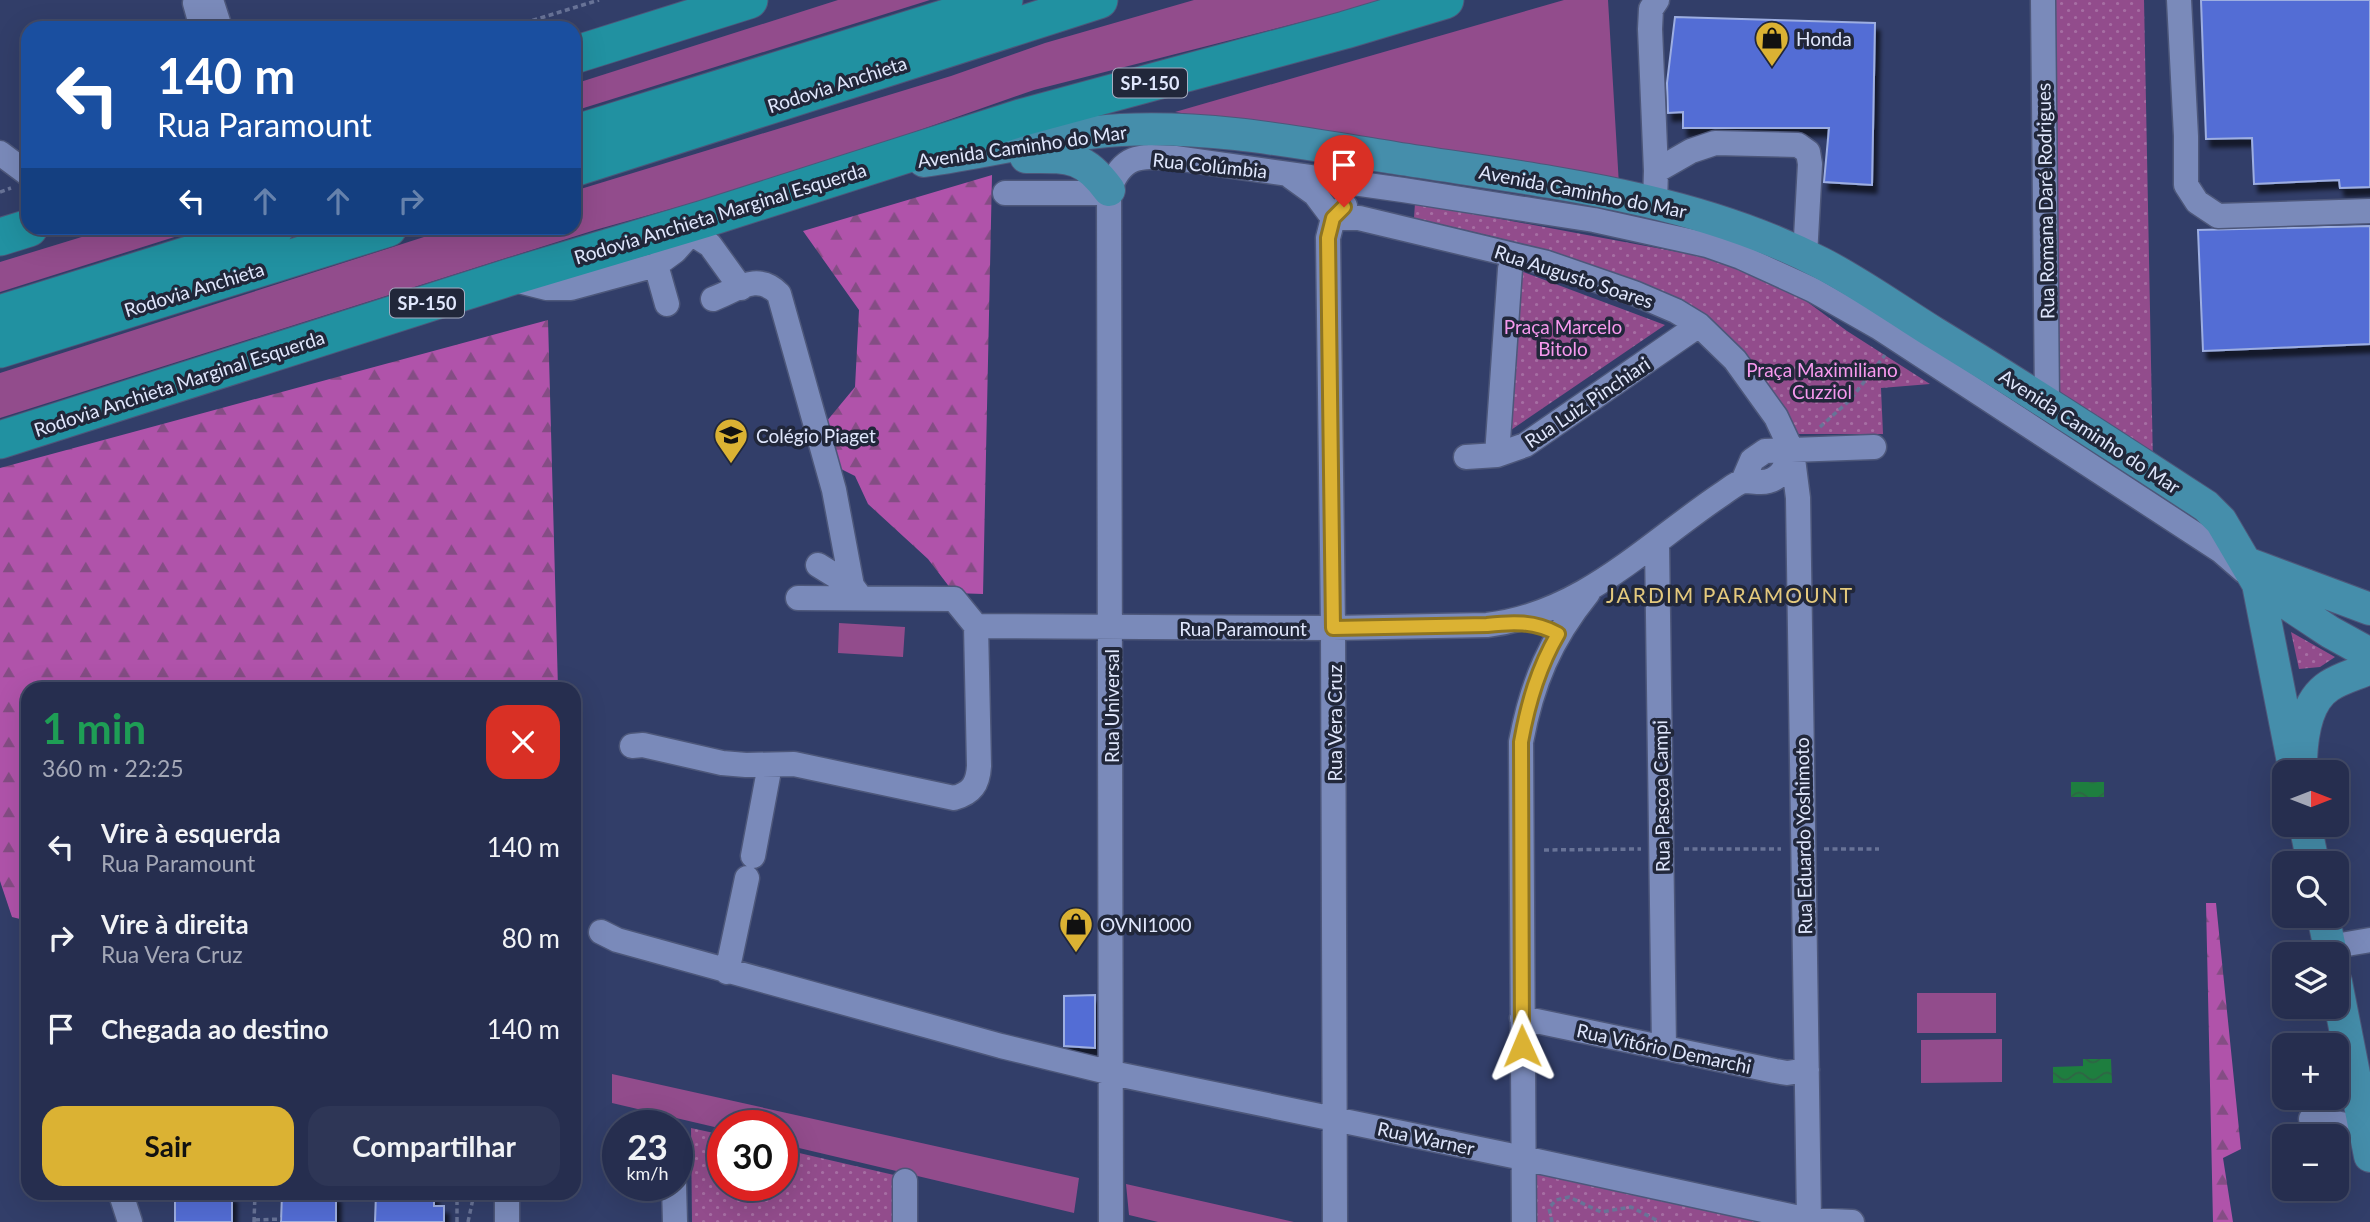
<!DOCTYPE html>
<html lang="pt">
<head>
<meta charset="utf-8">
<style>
	body { margin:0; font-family:Lato,sans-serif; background:#2e3656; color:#f1f3f6; height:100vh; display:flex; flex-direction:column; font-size:26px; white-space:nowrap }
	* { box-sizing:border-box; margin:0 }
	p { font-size:23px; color:#a4a8b7 }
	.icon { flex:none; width:38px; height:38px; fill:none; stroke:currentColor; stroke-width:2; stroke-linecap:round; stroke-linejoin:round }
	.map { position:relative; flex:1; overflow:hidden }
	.details { position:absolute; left:21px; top:682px; width:560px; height:518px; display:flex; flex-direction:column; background:#262e4f; border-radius:21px; box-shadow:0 7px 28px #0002,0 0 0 2px #424a66 }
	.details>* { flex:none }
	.top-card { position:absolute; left:21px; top:21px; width:560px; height:214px; border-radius:21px; box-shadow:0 7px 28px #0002,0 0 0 2px #424a66; background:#1a4fa0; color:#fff; overflow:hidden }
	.needle { width:46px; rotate:90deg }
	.buttons { position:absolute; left:2272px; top:760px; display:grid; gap:14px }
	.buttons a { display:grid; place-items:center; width:77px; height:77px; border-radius:14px; background:#262e4f; box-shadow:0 7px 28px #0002,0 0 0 2px #424a66; font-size:35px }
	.speed { position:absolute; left:602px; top:1110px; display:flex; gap:14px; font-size:35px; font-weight:700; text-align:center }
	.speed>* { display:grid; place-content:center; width:91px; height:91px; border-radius:50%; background:#262e4f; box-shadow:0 7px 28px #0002,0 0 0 2px #424a66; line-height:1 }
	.speed small { font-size:18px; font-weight:400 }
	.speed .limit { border:10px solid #d22; background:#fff; color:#111 }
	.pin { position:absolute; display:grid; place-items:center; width:60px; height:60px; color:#fff; margin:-72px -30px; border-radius:50% 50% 50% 0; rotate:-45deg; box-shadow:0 0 7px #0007 }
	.pin .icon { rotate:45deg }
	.me { position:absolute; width:77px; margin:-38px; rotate:359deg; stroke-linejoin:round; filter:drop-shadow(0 0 5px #0008) }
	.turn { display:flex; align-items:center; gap:24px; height:147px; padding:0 21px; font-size:32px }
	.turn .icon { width:91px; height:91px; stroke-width:2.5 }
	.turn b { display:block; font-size:49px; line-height:60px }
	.lanes { display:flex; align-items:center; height:66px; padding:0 21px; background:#0003; justify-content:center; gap:35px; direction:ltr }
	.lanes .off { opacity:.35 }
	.round { display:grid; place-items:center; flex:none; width:74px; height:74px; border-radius:21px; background:#2e3656 }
	.overview { display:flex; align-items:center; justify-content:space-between; height:119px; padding:0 21px }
	h1 { font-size:42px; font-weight:700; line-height:52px; color:#1e9e55 }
	.primary-button { display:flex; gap:14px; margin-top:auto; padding:14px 21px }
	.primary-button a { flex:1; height:80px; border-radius:21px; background:#dbb233; color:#111; font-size:28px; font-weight:700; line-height:80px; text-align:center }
	.primary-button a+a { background:#2e3656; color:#f1f3f6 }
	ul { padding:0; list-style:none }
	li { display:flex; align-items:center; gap:21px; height:91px; padding:0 21px }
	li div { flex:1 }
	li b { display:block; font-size:26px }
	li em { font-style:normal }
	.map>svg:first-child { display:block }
</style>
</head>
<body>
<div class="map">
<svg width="2370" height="1222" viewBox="0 0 2370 1222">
	<defs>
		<pattern id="forest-firs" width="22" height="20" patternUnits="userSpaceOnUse" patternTransform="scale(1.75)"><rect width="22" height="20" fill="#b053aa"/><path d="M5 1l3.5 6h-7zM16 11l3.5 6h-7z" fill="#844d84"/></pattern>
		<pattern id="park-dots" width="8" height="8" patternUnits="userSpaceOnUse" patternTransform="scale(1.75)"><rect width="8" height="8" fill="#924c8c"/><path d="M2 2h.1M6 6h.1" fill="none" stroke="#a66ea3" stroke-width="1.8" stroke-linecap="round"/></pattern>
		<pattern id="water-waves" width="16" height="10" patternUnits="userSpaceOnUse" patternTransform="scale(1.75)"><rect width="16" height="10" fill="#1e7e3f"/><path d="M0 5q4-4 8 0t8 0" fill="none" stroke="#2f6445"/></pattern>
		<filter id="shadow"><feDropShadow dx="4.5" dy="8" stdDeviation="2" flood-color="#0009"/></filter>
	</defs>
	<rect width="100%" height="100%" fill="#323e69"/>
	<path fill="#924c8c" d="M838 0H930L574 111V84Z
		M1194 0H1388L1034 90 786 177 595 230 0 418V373L452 228H574V191L951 76 1045 43Z
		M1564 0H1608L1619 185 1175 112Z
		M111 228H203L0 292V262Z
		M839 623 905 627 903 657 838 653Z
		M1917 993H1996V1033H1917Z
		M2002 1039V1082L1921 1083V1040Z
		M612 1074 1079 1178 1074 1213 782 1144V1125H723V1129L612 1103Z
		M1126 1184 1294 1222H1158L1129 1215Z"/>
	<path fill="url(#forest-firs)" d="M992 175 983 594 954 593 928 559 868 504 855 476 839 468 826 422 855 387 859 310 803 231Z
		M548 320 558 689 28 690V921L12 917 0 881V468Z
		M2206 903H2216L2241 1149 2223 1158 2233 1222H2213Z"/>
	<path fill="url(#park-dots)" d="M2054 0H2144L2153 465 2058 403Z
		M1415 203 1705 257 1791 290 1847 331 1930 384 1881 388 1883 434H1797L1733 344 1575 263 1499 238 1414 218Z
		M1521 271 1665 325 1508 432Z
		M2291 632 2335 657 2320 667 2299 669Z
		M691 1128 723 1135V1185H782V1149L894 1175V1222H692Z
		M1536 1173 1763 1222H1537Z"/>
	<path fill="url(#water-waves)" d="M2071 782H2104V797H2071Z
		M2083 1059H2111L2112 1083H2053V1067L2083 1066Z"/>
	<path fill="#536dd5" stroke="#9daee1" stroke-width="2" filter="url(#shadow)" d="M2201 0H2370V187L2340 188 2339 180 2254 184 2252 138 2206 139Z
		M1675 17 1875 23 1872 185 1824 182 1829 128H1683V112L1668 113 1667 83Z
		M2370 226V344L2203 351 2198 230Z
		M1095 995V1048L1064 1046V996Z
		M175 1194H232V1222H175Z
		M282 1194H336V1222H281Z
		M376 1194H434V1206H444V1222H375Z"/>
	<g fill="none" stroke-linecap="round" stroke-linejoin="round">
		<g stroke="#4d577a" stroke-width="27">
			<path id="minor" d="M211 0 220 28
				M2043 0 2047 402
				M2179 0 2186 136V185L2197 202 2218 216 2370 211
				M195 3 202 28
				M0 153 28 174
				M1656 171 1650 29 1651 9 1657 0
				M1290 176 1315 194 1333 218H1359L1547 263 1634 293 1676 311 1699 325 1735 360 1776 417 1792 451 1798 498 1809 1220
				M1005 193H1109
				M1655 202 1656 171 1691 151 1715 143 1798 145 1808 152 1810 164 1805 256
				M691 233 710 245 741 288
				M656 265 667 304
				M511 279 547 288H571L656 265 675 251 701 222
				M713 299C738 289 758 272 779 294L834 490 852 586 861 598
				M1497 455 1510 269
				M1466 457 1497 455 1525 445 1699 325
				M1743 481 1752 460 1765 451 1874 447
				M1657 543 1664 1048
				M818 565 852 586
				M976 626 1333 628 1487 625C1582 614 1646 545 1722 494 1728 490 1737 482 1745 481 1750 481 1755 482 1761 482 1780 482 1786 467 1792 451
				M632 746 643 745 722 763 746 765 794 764 954 798C972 793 978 784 979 766L976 626 954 599 798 598
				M753 856 770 765
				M601 932 617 940 1001 1046 1112 1073 1523 1158 1809 1220 1852 1222
				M2329 947 2370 940
				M727 972 747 878
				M1522 1018 1775 1071 1787 1073 1807 1070
				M2311 1119 2365 1128
				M905 1181V1222
				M674 1185 675 1222
				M121 1194 130 1222
				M507 1222V1194
				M1111 1222 1109 190C1123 153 1141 156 1175 158L1403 190 1594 220 1707 245 1741 257 1813 290 1878 327 2221 551 2244 571
				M1335 1222 1333 628 1328 238 1333 218 1345 206
				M1524 1222 1521 742C1532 683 1550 640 1588 593"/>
		</g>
		<g stroke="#4d577a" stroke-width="34">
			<path id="major" d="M1026 157C1067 157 1083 154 1109 190
				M924 161C990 152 1055 134 1121 130 1213 125 1305 144 1395 158 1540 181 1689 195 1821 263 1860 283 1896 309 1933 332 2025 388 2116 447 2206 506L2221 521 2258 584 2295 772
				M2249 564 2370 609
				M2258 584 2330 632 2370 654
				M2301 760C2302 734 2306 701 2329 686 2341 678 2357 674 2370 668
				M2305 824 2313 863
				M2323 915 2331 954
				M2336 982 2370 1156"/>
		</g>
		<g stroke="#4d577a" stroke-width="39">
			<path id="highway" d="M574 55 749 0
				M574 134 1004 0
				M574 168 1099 0
				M0 237 29 228
				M0 314 275 228
				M0 349 388 228
				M0 440 507 278 704 219 1020 118 1345 30 1445 0"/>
		</g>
		<path stroke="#687397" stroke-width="3.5" stroke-dasharray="5 3.5" stroke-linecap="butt" d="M508 28 599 0
			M0 192 11 188
			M1820 427 1850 400 1885 355
			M1684 849H1781
			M1824 849H1879
			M1544 850 1641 849
			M255 1220 281 1219
			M254 1222 255 1194
			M457 1222V1194
			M468 1222 474 1194
			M1552 1222 1549 1208 1556 1200 1569 1197 1601 1212 1631 1207 1660 1222"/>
		<use href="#minor" stroke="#7a8aba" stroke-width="24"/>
		<use href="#major" stroke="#458eab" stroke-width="32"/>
		<use href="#highway" stroke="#2191a1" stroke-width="37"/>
	</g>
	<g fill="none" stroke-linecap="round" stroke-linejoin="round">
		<g stroke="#8e7421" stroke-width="18">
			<path id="route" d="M1344 207 1333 218 1328 238 1333 628 1487 625C1512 622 1535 621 1558 634 1538 668 1528 703 1521 742L1522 1046"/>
		</g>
		<use href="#route" stroke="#dbb233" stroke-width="12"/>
	</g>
	<defs>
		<g id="shop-pin" transform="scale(1.75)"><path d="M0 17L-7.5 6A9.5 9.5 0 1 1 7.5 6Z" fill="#dbb233" stroke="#21273a"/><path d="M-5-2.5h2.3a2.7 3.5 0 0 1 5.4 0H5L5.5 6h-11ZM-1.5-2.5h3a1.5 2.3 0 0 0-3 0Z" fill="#111"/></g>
		<g id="school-pin" transform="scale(1.75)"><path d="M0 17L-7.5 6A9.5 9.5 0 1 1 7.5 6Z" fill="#dbb233" stroke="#21273a"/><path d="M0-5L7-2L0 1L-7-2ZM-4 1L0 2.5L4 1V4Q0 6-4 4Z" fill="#111"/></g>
	</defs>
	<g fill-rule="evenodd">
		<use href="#shop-pin" x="1772" y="38"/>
		<use href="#school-pin" x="731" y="435"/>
		<use href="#shop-pin" x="1076" y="924"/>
	</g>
	<g text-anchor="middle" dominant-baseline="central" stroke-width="7" stroke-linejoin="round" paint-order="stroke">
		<g fill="#21273a" stroke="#a7adc2" stroke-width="2">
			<rect x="1113" y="68.5" width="74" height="29" rx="5"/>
			<rect x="390" y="288.5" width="74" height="29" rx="5"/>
		</g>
		<g font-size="18" font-weight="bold" fill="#e0e7fd">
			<text x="1150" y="83">SP-150</text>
			<text x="427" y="303">SP-150</text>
		</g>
		<g font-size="19" fill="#e0e7fd" stroke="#21273a" text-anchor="start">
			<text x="1796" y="38">Honda</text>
			<text x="756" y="435">Colégio Piaget</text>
			<text x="1100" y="924">OVNI1000</text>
		</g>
		<g font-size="19" fill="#e0e7fd" stroke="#21273a">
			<text transform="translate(837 84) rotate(-18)">Rodovia Anchieta</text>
			<text transform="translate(1022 146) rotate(-8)">Avenida Caminho do Mar</text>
			<text transform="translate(1210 165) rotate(6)">Rua Colúmbia</text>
			<text transform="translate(1583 191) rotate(11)">Avenida Caminho do Mar</text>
			<text transform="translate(2045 201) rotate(-91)">Rua Romana Daré Rodrigues</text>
			<text transform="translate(720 213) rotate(-17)">Rodovia Anchieta Marginal Esquerda</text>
			<text transform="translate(1574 276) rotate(18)">Rua Augusto Soares</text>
			<text transform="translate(194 289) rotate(-17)">Rodovia Anchieta</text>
			<text transform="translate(179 383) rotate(-18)">Rodovia Anchieta Marginal Esquerda</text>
			<text transform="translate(1587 402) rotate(-34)">Rua Luiz Pinchiari</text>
			<text transform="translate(2090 431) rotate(33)">Avenida Caminho do Mar</text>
			<text x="1243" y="628">Rua Paramount</text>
			<text transform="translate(1111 706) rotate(-90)">Rua Universal</text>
			<text transform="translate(1334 723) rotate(-90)">Rua Vera Cruz</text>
			<text transform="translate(1661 796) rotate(-91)">Rua Pascoa Campi</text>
			<text transform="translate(1803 836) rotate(-91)">Rua Eduardo Yoshimoto</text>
			<text transform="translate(1664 1048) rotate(12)">Rua Vitório Demarchi</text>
			<text transform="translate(1426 1138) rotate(12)">Rua Warner</text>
		</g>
		<g font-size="19" fill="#f799ee" stroke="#21273a">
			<text x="1563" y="326">Praça Marcelo<tspan x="1563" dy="22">Bitolo</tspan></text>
			<text x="1822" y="369">Praça Maximiliano<tspan x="1822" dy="22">Cuzziol</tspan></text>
		</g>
		<g font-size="21" letter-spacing="2" fill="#e4c97d" stroke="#21273a">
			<text x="1730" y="594">JARDIM PARAMOUNT</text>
		</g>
	</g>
</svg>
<div class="buttons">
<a><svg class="needle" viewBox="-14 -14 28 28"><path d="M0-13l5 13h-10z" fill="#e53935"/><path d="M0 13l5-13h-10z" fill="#a4a8b7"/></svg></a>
<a><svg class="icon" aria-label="search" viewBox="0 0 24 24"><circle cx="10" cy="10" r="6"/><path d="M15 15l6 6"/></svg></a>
<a><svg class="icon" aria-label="layers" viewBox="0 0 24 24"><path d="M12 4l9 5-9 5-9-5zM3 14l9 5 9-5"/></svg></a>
<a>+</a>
<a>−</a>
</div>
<div class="speed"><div>23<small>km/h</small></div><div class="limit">30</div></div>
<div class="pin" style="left:1344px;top:207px;background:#d93025"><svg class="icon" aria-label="arrive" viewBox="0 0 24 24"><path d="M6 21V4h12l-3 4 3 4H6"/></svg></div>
<svg class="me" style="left:1522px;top:1046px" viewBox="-20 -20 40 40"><path d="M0-17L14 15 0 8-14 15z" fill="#dbb233" stroke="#fff" stroke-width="4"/></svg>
<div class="top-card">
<div class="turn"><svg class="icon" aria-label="left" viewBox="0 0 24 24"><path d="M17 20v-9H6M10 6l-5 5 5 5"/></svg><div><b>140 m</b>Rua Paramount</div></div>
<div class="lanes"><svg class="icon" aria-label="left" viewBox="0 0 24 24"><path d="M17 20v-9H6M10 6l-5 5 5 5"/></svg><svg class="icon off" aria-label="ahead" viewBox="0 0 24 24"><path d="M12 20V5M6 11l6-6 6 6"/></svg><svg class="icon off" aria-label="ahead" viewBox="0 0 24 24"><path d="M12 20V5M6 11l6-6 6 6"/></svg><svg class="icon off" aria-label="right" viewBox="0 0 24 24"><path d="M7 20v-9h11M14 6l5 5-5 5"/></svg></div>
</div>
<section class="details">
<div class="overview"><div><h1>1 min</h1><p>360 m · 22:25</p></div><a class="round" style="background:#d93025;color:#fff"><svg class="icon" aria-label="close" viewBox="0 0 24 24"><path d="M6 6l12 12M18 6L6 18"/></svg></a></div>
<ul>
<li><svg class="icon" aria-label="left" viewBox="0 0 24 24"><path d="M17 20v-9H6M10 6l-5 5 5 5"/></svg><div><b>Vire à esquerda</b><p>Rua Paramount</p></div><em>140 m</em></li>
<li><svg class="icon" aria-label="right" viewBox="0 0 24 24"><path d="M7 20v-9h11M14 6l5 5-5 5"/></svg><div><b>Vire à direita</b><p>Rua Vera Cruz</p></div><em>80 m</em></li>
<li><svg class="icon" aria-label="arrive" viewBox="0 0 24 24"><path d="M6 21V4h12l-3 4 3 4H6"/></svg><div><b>Chegada ao destino</b></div><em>140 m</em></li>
</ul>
<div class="primary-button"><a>Sair</a><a>Compartilhar</a></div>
</section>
</div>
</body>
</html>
